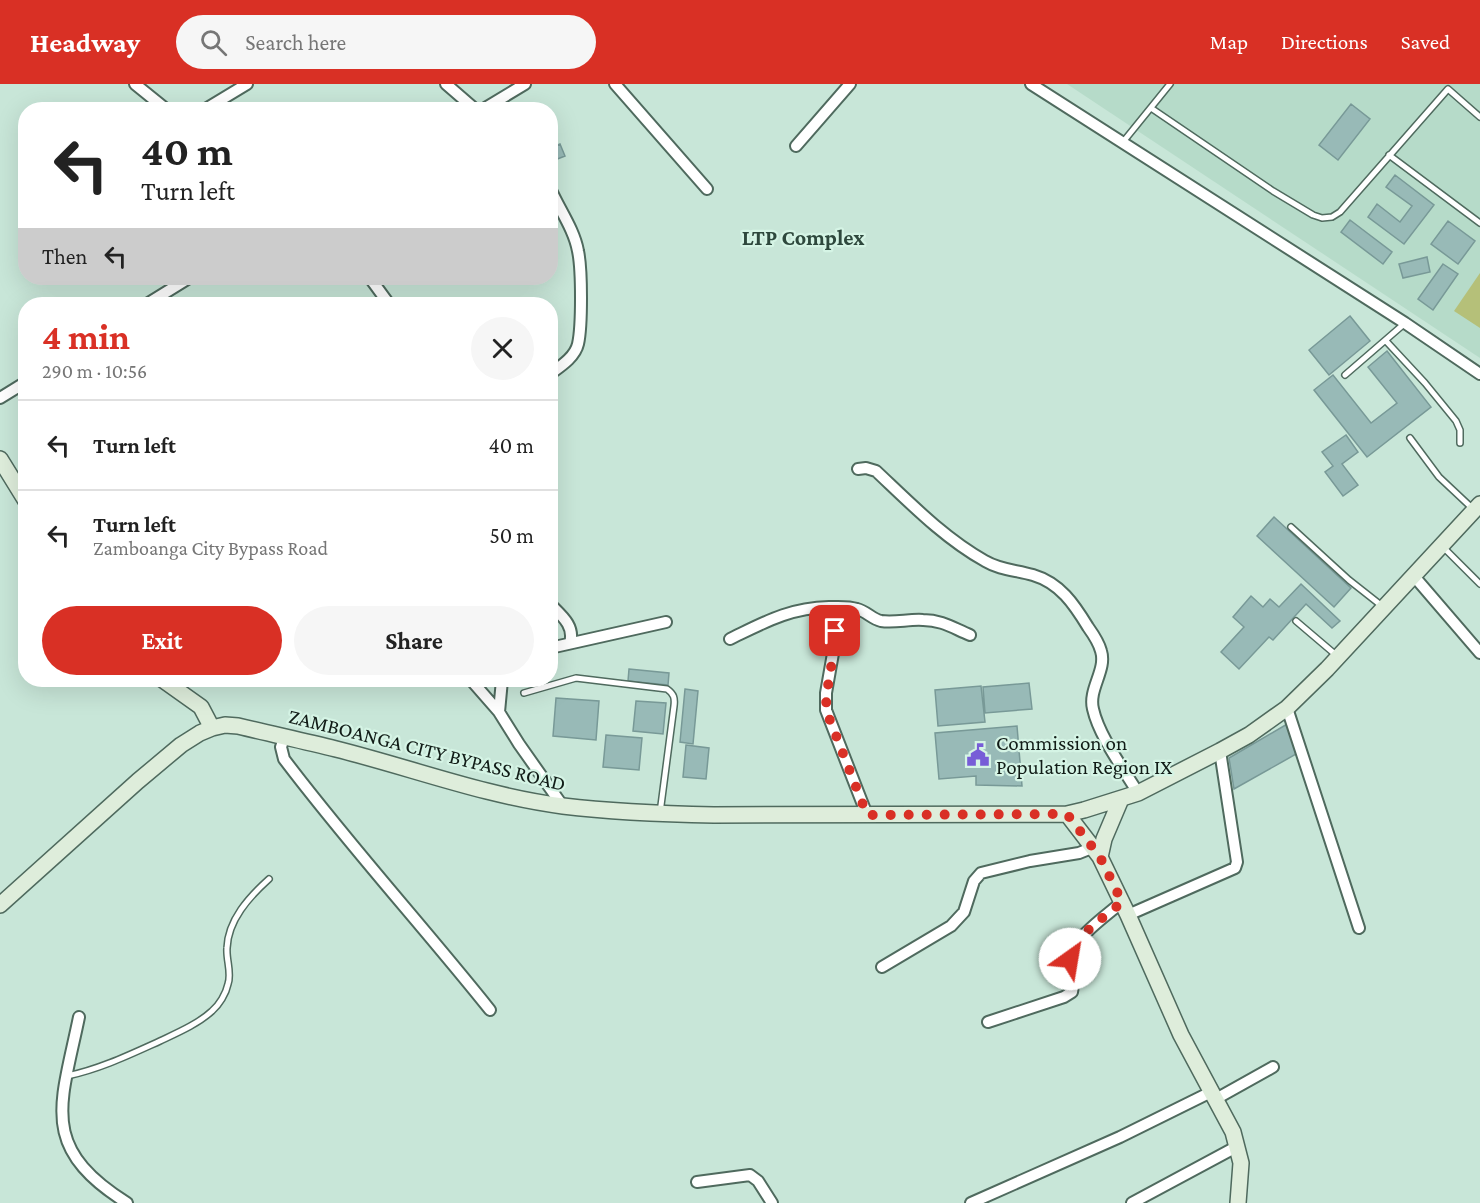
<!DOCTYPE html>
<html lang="en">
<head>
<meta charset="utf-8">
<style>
	body { margin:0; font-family:"Crimson Pro",serif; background:#f6f6f6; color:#222; height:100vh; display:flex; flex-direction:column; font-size:22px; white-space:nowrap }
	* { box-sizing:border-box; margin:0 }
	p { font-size:20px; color:#767676 }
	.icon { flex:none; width:33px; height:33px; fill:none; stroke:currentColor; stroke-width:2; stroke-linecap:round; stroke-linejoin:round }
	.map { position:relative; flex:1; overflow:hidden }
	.panel { position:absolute; left:18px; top:213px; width:540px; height:390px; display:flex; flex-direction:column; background:#fff; border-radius:24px; box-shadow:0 6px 24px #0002 }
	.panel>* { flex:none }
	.top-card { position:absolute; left:18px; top:18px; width:540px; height:183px; border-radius:24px; box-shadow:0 6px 24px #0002; background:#fff; color:#222; overflow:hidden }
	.pin { position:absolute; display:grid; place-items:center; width:51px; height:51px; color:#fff; margin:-26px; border-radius:12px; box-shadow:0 3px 9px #0006 }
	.me { position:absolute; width:66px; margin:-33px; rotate:32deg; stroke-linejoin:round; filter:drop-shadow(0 0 4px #0008) }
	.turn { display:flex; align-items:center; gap:21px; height:126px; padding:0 24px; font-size:27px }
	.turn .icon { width:78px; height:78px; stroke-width:2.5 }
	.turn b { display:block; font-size:42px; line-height:51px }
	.then { display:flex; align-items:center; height:57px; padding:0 24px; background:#0003; gap:12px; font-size:22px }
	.round { display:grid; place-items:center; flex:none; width:63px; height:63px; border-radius:32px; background:#f6f6f6 }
	.summary { display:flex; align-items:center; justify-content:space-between; height:102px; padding:0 24px }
	h1 { font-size:36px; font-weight:700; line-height:45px; color:#d93025 }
	.action { display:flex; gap:12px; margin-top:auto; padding:12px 24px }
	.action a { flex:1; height:69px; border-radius:36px; background:#d93025; color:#fff; font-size:24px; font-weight:700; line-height:69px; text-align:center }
	.action a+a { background:#f6f6f6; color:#222 }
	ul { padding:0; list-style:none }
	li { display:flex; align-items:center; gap:18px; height:90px; padding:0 24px; border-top:2px solid #e0e0e0 }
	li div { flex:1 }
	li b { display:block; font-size:22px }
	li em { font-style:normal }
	header { display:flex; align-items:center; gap:36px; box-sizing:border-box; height:84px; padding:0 30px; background:#d93025; color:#fff }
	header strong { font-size:28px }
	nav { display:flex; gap:33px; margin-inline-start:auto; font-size:21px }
	.search { width:420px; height:54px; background:#f6f6f6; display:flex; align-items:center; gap:15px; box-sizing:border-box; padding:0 21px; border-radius:33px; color:#767676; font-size:22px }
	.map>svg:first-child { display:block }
</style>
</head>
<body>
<header>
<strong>Headway</strong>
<div class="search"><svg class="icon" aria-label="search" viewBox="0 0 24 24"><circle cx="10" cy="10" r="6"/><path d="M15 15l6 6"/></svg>Search here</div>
<nav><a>Map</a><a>Directions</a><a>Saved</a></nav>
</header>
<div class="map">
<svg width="1480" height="1119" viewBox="0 0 1480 1119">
	<rect width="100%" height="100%" fill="#c8e6d8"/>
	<path fill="#b6dbc9" d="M1067 0H1480V274Z"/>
	<path fill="#b5c079" d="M1480 189V244L1454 227Z"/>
	<path fill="#98bab7" stroke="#789997" stroke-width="1.5" d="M1351 20 1370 35 1338 76 1319 61Z
		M560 60 565 72 550 78V64Z
		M1395 91 1434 121 1404 160 1368 133 1377 120 1400 138 1412 122 1386 103Z
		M1350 136 1392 168 1383 180 1341 148Z
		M1448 137 1475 157 1458 180 1431 160Z
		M1427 173 1430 188 1403 194 1399 180Z
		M1443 180 1458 190 1433 226 1418 215Z
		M1350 232 1370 257 1329 291 1309 266Z
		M1387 267 1431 323 1367 373 1314 306 1333 291 1371 339 1397 319 1368 283Z
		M1346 351 1358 368 1342 380 1358 401 1343 412 1325 388 1333 382 1322 368Z
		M1274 433 1351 504 1334 523 1257 452Z
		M1301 500 1340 537 1332 544 1306 520 1273 556 1269 553 1239 585 1221 568 1244 543 1233 533 1251 512 1263 523 1270 515 1279 523Z
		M629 585 669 589 668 601 628 597Z
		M1029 599 1032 625 985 629 983 603Z
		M981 602 985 638 938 642 935 606Z
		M685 605 698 607 693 660 680 658Z
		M556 614 599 617 596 656 553 652Z
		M636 617 666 619 663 650 633 647Z
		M1289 639 1298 669 1234 705 1229 674Z
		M1017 642 1022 702 976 701V692L939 695 935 649Z
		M606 651 642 654 639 686 603 683Z
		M686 661 709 664 706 695 683 693Z"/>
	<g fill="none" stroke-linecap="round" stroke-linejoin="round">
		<g stroke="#4f6a5e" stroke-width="8">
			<path id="lane" d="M1151 24 1273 107 1313 131 1322 134 1332 133 1340 128 1448 5 1480 33
				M1123 58 1170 0
				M1389 71 1480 139
				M1386 257 1425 299 1456 337 1460 346V359
				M1345 291 1404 240
				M1410 354 1439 393 1472 424
				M1291 443 1349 496 1382 522
				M1443 463 1480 500
				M1296 537 1336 571
				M524 609 576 594 667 605C674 610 675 614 674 622L660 729
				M67 992C100 985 129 971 160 957 177 949 198 940 212 927 219 921 226 910 228 900 232 889 226 876 227 864 228 836 249 813 269 795"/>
		</g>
		<g stroke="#4f6a5e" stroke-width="14">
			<path id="street" d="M135 0 167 26
				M446 0 476 26
				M615 0 707 105
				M1031 0 1405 239 1480 290
				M204 26 247 0
				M482 26 525 0
				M796 62 850 0
				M550 104C559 125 574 145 578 167 582 186 582 242 578 260 575 273 561 282 550 290
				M370 194 389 220
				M147 220 189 194
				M0 314 26 298
				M858 385 866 384 876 387C910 419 944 454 985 477 1000 486 1016 486 1033 491 1060 499 1074 520 1088 543 1093 550 1099 559 1101 567 1107 586 1088 605 1093 625 1099 652 1123 684 1138 709
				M1413 491 1480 569
				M550 520C562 532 575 542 570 559
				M834 523 835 558 826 609V626L867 731
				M730 555C765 538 789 524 829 523 838 523 848 522 857 525 866 527 872 535 881 537 895 539 909 535 923 536 942 536 953 544 970 551
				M550 564 666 538
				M471 596 499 628 519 660 562 721
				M1287 624 1359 844
				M499 628 502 596
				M284 654 281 663 284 675C349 761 422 841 490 926
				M1128 831 1235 784 1237 778 1220 667
				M882 883 951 842 964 828 974 797 981 789 1030 777 1079 769 1094 763
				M79 933C61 1021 38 1063 127 1119
				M988 938 1064 913 1072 908C1075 896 1068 886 1070 875 1073 854 1106 832 1122 818
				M1214 1016 1273 983
				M697 1098 750 1091 758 1097 772 1119
				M971 1119 1120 1053 1211 1008
				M1132 1119 1238 1062"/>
		</g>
		<g stroke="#4f6a5e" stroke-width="18">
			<path id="secondary" d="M0 375 26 417
				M163 596 201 623 212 644
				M1067 730 1100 773 1128 831 1181 951 1233 1048 1241 1079 1238 1119
				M1100 773 1104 755 1121 715
				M0 821 138 697 181 661 200 649 212 644 225 641 238 642C271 650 304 657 336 665 412 684 485 712 563 722 613 728 663 730 714 731L1067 730 1084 726 1138 709 1220 667 1249 651 1287 624 1327 585 1480 420"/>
		</g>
		<use href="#lane" stroke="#fff" stroke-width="5"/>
		<use href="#street" stroke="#fff" stroke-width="10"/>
		<use href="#secondary" stroke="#deeddb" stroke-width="15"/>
	</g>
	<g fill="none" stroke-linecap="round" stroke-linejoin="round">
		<path stroke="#d93025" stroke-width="10" stroke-dasharray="0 18" d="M835 547C835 574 826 599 826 626L867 731 1067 730 1100 773 1122 818C1104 834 1075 851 1070 875"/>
	</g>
	<defs>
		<g id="civic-bare" transform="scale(1.8)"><path d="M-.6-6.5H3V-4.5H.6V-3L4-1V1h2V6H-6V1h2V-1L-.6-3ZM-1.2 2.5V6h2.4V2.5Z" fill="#775dd7" stroke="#d5f4e5" stroke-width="2.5" paint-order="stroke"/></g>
	</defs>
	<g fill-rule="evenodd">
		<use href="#civic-bare" x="978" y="671"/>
	</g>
	<g text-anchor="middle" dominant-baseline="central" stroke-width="4.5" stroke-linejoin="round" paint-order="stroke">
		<g font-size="21" fill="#111c17" stroke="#d5f4e5" text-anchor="start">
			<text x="996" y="659">Commission on<tspan x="996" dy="24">Population Region IX</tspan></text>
		</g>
		<g font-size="21" fill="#111c17" stroke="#d5f4e5">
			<text transform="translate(427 666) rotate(14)">ZAMBOANGA CITY BYPASS ROAD</text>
		</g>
		<g font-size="22" font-weight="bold" fill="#2e483d" stroke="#d5f4e5">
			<text x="803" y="153">LTP Complex</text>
		</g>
	</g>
</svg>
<div class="pin" style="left:835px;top:547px;background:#d93025"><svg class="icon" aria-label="arrive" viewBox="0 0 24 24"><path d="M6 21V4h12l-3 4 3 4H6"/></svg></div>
<svg class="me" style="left:1070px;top:875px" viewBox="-20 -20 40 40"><circle r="19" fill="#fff"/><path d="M0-13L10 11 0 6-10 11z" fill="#d93025"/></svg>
<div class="top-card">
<div class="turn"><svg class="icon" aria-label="left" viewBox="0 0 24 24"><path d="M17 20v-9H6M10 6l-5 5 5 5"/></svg><div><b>40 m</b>Turn left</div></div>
<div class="then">Then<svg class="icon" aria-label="left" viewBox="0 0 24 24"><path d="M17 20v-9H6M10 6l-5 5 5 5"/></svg></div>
</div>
<section class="panel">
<div class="summary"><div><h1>4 min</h1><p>290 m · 10:56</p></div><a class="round"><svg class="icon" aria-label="close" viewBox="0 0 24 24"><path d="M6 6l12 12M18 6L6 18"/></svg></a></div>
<ul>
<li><svg class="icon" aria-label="left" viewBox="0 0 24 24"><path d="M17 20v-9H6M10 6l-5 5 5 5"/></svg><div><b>Turn left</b></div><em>40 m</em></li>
<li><svg class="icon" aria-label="left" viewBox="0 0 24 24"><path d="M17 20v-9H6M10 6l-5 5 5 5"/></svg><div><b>Turn left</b><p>Zamboanga City Bypass Road</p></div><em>50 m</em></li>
</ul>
<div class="action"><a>Exit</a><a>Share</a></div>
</section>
</div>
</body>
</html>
